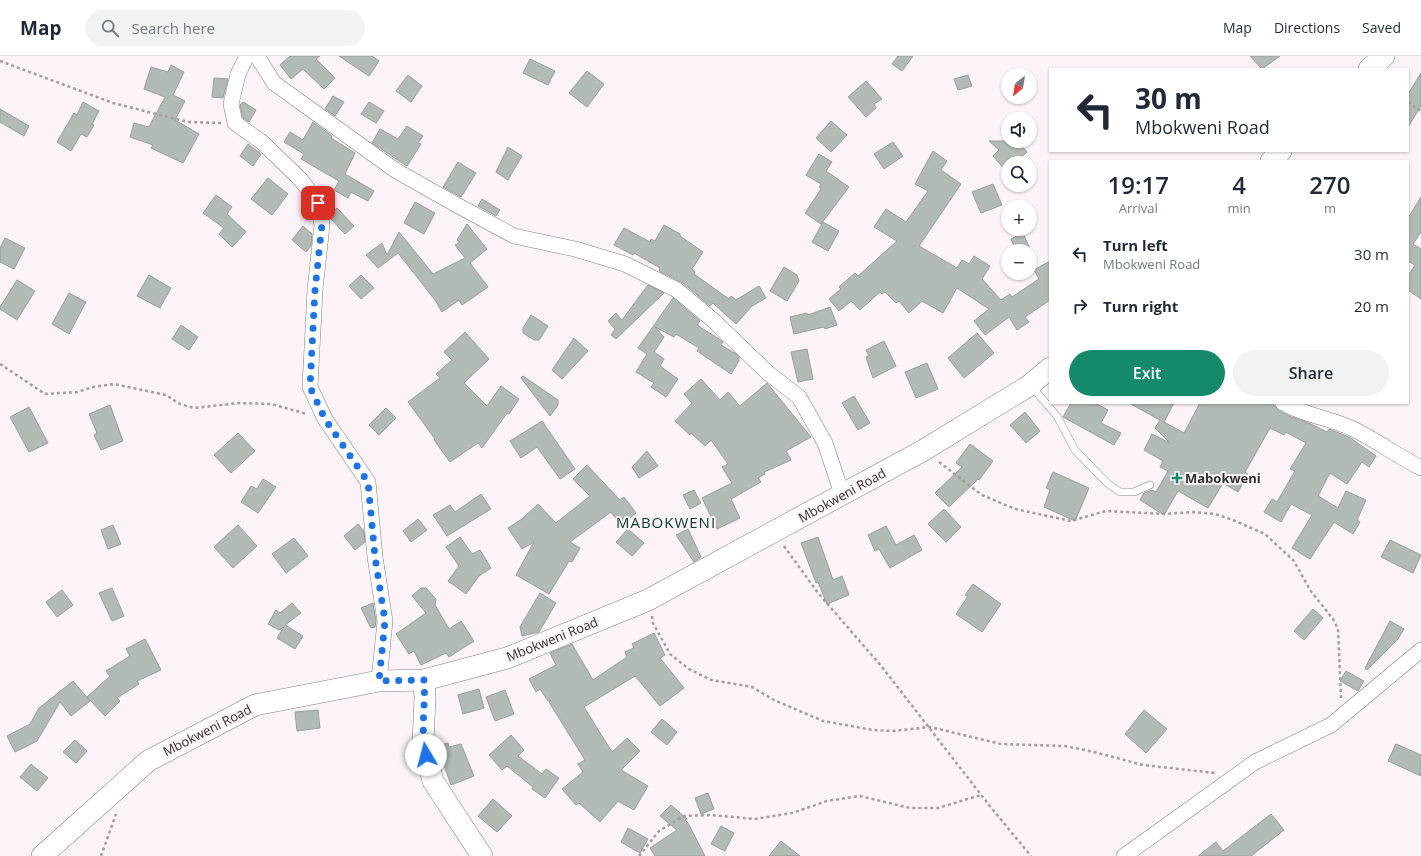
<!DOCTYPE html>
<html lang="en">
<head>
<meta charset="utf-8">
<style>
	body { margin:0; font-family:"Open Sans",sans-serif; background:#f2f2f3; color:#1f2937; height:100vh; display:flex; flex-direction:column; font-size:15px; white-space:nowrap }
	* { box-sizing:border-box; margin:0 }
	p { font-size:13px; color:#747a83 }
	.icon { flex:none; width:22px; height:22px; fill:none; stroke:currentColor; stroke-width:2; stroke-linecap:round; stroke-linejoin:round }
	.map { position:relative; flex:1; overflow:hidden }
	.panel { position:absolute; left:1049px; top:104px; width:360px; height:244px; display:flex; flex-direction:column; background:#fff; border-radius:0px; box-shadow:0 1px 3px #0004 }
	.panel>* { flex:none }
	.banner { position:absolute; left:1049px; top:12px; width:360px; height:84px; border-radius:0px; box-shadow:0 1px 3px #0004; background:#fff; color:#1f2937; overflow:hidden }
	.needle { width:26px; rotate:210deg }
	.tools { position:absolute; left:1001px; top:12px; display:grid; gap:8px }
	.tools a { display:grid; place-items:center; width:36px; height:36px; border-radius:50%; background:#fff; box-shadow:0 1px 3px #0004; font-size:20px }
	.pin { position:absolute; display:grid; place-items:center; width:34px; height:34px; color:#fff; margin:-17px; border-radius:8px; box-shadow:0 2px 6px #0006 }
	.me { position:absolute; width:44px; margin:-22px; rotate:352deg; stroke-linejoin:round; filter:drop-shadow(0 0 3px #0008) }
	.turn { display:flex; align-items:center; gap:14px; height:84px; padding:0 20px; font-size:18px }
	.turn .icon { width:52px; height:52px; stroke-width:2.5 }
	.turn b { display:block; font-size:28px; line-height:34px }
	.eta { display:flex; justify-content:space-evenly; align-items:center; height:68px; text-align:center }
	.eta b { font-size:24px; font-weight:600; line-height:28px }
	.cta { display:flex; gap:8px; margin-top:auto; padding:8px 20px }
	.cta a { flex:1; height:46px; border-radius:24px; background:#158a6b; color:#fff; font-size:16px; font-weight:600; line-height:46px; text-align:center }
	.cta a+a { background:#f2f2f3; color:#1f2937 }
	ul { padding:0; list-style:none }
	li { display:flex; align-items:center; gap:12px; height:52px; padding:0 20px }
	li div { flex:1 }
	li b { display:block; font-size:15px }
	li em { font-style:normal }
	header { display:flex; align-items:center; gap:24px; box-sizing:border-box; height:56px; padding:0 20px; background:#fff; border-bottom:1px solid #e0e1e3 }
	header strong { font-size:19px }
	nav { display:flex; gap:22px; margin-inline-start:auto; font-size:14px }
	.search { width:280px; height:36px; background:#f2f2f3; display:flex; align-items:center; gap:10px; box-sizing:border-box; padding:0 14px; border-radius:22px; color:#747a83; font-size:15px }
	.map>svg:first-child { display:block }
</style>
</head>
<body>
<header>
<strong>Map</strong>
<div class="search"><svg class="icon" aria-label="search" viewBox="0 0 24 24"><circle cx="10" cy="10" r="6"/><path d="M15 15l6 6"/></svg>Search here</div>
<nav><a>Map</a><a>Directions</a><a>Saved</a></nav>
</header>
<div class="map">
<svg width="1421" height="800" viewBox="0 0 1421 800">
	<rect width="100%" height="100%" fill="#fbf3f7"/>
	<path fill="#b2bab6" stroke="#979f9c" d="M290 0H320L316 3 335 22 324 33 303 13 291 23 280 9Z
		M339 0H372L379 5 369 20Z
		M898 0H913L902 15 892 8Z
		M1250 0H1280L1262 13Z
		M530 3 555 15 548 29 523 17Z
		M171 9 184 16 173 39 185 45 175 64 199 78 183 107 151 92 153 89 130 81 134 67 149 71 165 41 144 33 151 11 168 16Z
		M587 15 604 28 587 51 569 37Z
		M1421 17V50L1408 71V38Z
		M408 19 422 30 411 46 396 35Z
		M968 19 972 30 958 34 954 23Z
		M214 22 228 23 223 42 212 41Z
		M866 25 882 43 874 48 876 52 866 61 848 41Z
		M333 40 344 46 335 60 325 53Z
		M83 46 99 55 92 68 94 69 87 81 81 78 71 95 57 86 74 57 77 59Z
		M243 46 256 54 249 66 243 62 240 49Z
		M369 46 384 55 376 67 361 58Z
		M0 53 29 70 24 80 0 66Z
		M831 65 847 79 831 96 816 82Z
		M313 66 332 80 331 82 355 97 345 118 374 135 368 145 351 136 348 142 334 134 339 125 301 103 304 98 284 86 290 76 303 84Z
		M407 70 423 80 418 87 421 88 407 110 372 87 380 73 398 83Z
		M989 85H1018L1027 96 1015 107H1008V113L1006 115 993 100 999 94Z
		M893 86 903 100 884 113 874 98Z
		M248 88 261 98 253 110 240 100Z
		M508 91 522 100 508 124 496 116Z
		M933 95 947 105 941 114 961 128 919 190 957 212 962 204 969 208 974 200 990 210 982 223 1001 244 1010 238 1012 241 1039 223 1034 214 1050 205V244L1025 261 1029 266 1017 274 1009 261 985 279 974 265 989 253 957 232 943 257 922 245 909 257 899 245 896 247 885 236 882 238 880 236 860 254 851 245 839 255 829 243 841 233 839 231 855 217 858 220 897 185 874 171 886 153 906 166 928 135 915 128Z
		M819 98 832 106 826 115 849 131 821 168 805 157 821 133 819 131 821 128 806 119Z
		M458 106 476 117 461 141 443 131Z
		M268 122 288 138 272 159 251 143Z
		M993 128 1002 149 981 157 972 136Z
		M216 139 232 151 227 158 246 176 232 191 219 178 224 172 203 157Z
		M1421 141V176L1413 188 1421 193V243L1408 234V220L1415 209 1408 205V162Z
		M482 143 500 154 496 160 478 150Z
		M415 146 435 157 424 178 404 167Z
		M337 152 354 170 345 178 330 162 329 159Z
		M823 166 839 175 828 195 812 186Z
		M467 168 487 193 470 207 488 231 462 249 459 244 442 256 435 244 398 197 378 212 366 199 382 187 387 199 399 176 433 218 465 202 455 189 460 186 457 184Z
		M664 169 680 178V180L703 196 692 213 695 216 694 218 729 243 731 240 736 244 759 230 766 242 752 250 736 268 713 247 710 250 683 227 659 215 660 212 634 197 633 199 614 189 624 172 650 186 651 183 655 185Z
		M303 170 312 178 311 190 306 196 292 184Z
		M1023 177 1031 195H1016L1011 183Z
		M5 182 25 192 14 213 0 206V192Z
		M784 211 797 219 799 225 787 245 770 235Z
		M149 219 171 232 160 252 137 240Z
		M361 219 374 232 361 243 349 230Z
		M17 224 35 235 17 264 0 253V251Z
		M648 229 664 237 616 283 611 279 615 273 608 265 616 257 622 264Z
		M69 237 86 246 69 278 52 268Z
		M673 242 700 265 697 269 722 285 723 286 721 289 736 298 739 301V305L731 318 697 295 699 292 676 278 674 281 655 271 664 281 654 296 664 303 660 310 678 323 666 341 651 331 654 327 636 316 647 298 638 292Z
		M830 251 837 269 825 273 824 271 794 278 790 261 807 257 808 259Z
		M531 259 548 270 539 284H534L523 277V272Z
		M181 269 198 281 189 294 172 283Z
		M465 276 489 303 464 327 487 350 501 330 519 343 509 358 507 357 482 392 478 387 450 406 434 384 435 383 408 346 440 322 436 318 452 304 444 296Z
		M977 277 994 297 964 322 948 302Z
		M574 282 588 295 562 323 552 314Z
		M884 285 896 310 873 322 866 301 869 300 866 294Z
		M807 293 813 323 798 326 791 296Z
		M927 307 938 333 916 342 905 316Z
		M523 320 558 344V349L550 360 521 322Z
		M701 323 720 344 728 336 740 350 767 327 811 381 786 395 791 404 764 416 765 418 758 422 761 426 731 443 740 462 717 473 702 442 732 427 722 411 728 408 711 384 705 390 691 377 690 379 675 365 692 347 684 338Z
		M854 340 870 367 858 374 842 347Z
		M1071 347H1095L1108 354 1101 367 1121 377 1114 389 1063 361Z
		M1129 347H1174L1164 366 1184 377 1200 347H1272L1279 355 1289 360 1311 368 1327 376 1329 373 1349 381 1376 400 1369 411 1362 406 1347 428 1330 417 1318 440 1338 452 1346 435 1366 444 1357 464 1360 466 1353 478 1334 466 1310 503 1292 492 1312 459 1291 448 1281 466 1264 456 1272 443 1277 446 1295 415 1290 413 1306 387 1286 376 1284 379 1270 372 1245 416 1248 418 1238 436 1223 427 1208 452 1178 435 1164 459 1140 444 1144 437 1152 434 1156 436 1168 415 1160 411 1163 405 1144 394 1152 378 1170 387 1155 372 1160 364Z
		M110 349 123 385 101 394 94 379 97 377 89 358Z
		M29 351 48 387 29 396 10 361Z
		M386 352 396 362 379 379 369 369Z
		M1025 356 1040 375 1026 387 1010 369Z
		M542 365 575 413 560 423 537 391 521 402 510 385Z
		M238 377 255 395 231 417 214 399Z
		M970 388 993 405 979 424 978 423 949 451 935 437 962 411 956 407Z
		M647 395 658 410 639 422 632 411Z
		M587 409 620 444 624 441 636 457 621 469 611 456 570 486 580 492 572 506 569 505 549 538 516 519 534 486 522 493 508 472 522 463 538 448 556 467 590 440 573 423Z
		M1053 416 1089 432 1075 465 1044 451 1050 434 1046 432Z
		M263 423 276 431 258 457 241 446 251 430 257 433Z
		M694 434 701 447 690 453 683 439Z
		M481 438 491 453 447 480 433 459 450 449 455 456Z
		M944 453 961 471 946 486 928 468Z
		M418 463 427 474 411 486 403 475Z
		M358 468 364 475 365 486 355 494 344 480Z
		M113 469 121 488 108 493 101 474Z
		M238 469 257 490 233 512 214 491Z
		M886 470 896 489 914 479 922 494 890 512 879 493 875 495 868 479Z
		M628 473 644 487 632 500 616 486Z
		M688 473 701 501 694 506 676 479Z
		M460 481 472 498 480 494 491 512 479 520 466 538 448 525 459 510 446 491Z
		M818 481 833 524 842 520 849 539 827 548 818 526 816 527 801 487Z
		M294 482 308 500 286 517 272 498Z
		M1390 484 1421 499 1413 517 1381 501Z
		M973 528 1001 548 982 576 956 558 968 540 965 539Z
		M112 532 124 560 112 565 99 537Z
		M421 532H426L436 543 435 549 449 573 461 565 474 585 449 601 446 597 421 609 414 595 409 598 396 578 426 557 412 540Z
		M62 534 73 549 57 561 46 546Z
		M540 537 556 547 539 576 522 580 520 571Z
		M292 547 301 557 285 569 303 580 295 593 277 582 284 571 279 574 268 568 276 554 280 557Z
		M373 547 376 565 375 571 371 572 361 552Z
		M1313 553 1323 562 1304 584 1294 575Z
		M1390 565 1404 573 1398 583 1367 614 1365 612Z
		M654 577 665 599 660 602 684 632 660 650 635 620 584 651 612 696 627 682 640 695 621 714 648 730 634 754 618 745 600 766 579 747 576 749 562 733 583 716 578 708 585 704 549 646 551 644 548 645 540 633 536 636 529 623 556 609 550 597 572 588 593 624 627 601 625 596 634 592 632 588Z
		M145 583 161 614 137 625 139 628 117 642 120 645 105 660 87 641 110 620 106 615 130 600 126 593Z
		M1346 615 1364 625 1358 635 1340 625Z
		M73 625 90 645 71 660 60 646 37 685 15 696 7 680 30 668 39 652Z
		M479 633 484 652 463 658 458 639Z
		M505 634 514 658 495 665 486 641Z
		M318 654 320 672 297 675 295 656Z
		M1144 654 1167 673 1146 697 1125 678Z
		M662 663 677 676 667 689 651 676Z
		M511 679 524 694 518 700 542 718 546 713 559 722 545 742 532 733 533 731 507 710 502 714 489 699Z
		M75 684 87 695 76 707 63 696Z
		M448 687 449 691 461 688 474 720 451 729 443 706 442 707 437 690Z
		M1396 688 1421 699V720L1388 705Z
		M31 708 48 722 37 735 20 721Z
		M708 737 714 753 701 758 695 742Z
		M493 743 512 760 497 776 478 760Z
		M671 749 687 763 685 764 688 767 705 800H655L650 792 677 774 660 760Z
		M1271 758 1284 774 1251 800H1198L1216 786 1223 795Z
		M721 770 734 777 725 795 711 788Z
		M628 772 648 783 640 797 621 786Z
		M781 785 800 800H769Z"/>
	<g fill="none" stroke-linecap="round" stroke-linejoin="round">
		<g stroke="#867f83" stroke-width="8">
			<path id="lane" d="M1032 331 1057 360 1075 394 1107 427 1120 436H1134L1150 429"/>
		</g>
		<g stroke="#867f83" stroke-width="16">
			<path id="street" d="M247 0 238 18 231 48 235 67 263 87 301 124 318 147 322 169 315 234 310 331 325 363 368 426 375 501 385 565 379 625
				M257 0 274 27 395 114 455 148 514 180 575 193 625 208 677 234 714 265 768 317 799 341 825 387 842 438
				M1283 347C1307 361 1334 362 1357 375 1379 386 1399 401 1421 412
				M1124 800 1255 706 1331 669 1421 594"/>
		</g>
		<g stroke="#867f83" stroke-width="22">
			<path id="secondary" d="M1369 13 1384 0
				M1271 105 1281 95
				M424 624 425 642 423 687 433 725 482 800
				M42 800 148 705 255 649 379 625 424 624 507 602 648 544 924 394 1030 329 1050 312"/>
		</g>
		<path stroke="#a29d9f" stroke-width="2.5" stroke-dasharray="3 3" stroke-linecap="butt" d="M0 5 113 47 188 66 221 67
			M1408 46 1421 55
			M0 308 45 338 77 336 93 331 114 328 166 339 180 348 194 352 239 347 271 348 307 358
			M939 406 982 439 1015 453 1071 465 1106 455 1165 458 1192 456 1215 458 1233 464 1265 478 1294 505 1310 534 1333 563 1338 573 1341 642
			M784 490 818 537 882 611 989 749 1031 800
			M652 560 653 567 670 598 689 613 711 624 752 631 774 644 823 665 873 674 893 675 930 671 1001 688 1065 690 1094 696 1143 709 1215 717
			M101 800 116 758
			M639 800 659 775 684 760 711 759 755 763 792 757 827 745 860 740 910 752H938L981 739"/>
		<use href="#lane" stroke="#fff" stroke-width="7"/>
		<use href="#street" stroke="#fff" stroke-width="15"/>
		<use href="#secondary" stroke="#fff" stroke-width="21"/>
	</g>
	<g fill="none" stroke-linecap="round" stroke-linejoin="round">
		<path stroke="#1a73e8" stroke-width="7" stroke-dasharray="0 12.6" d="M318 147 322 168 315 234 310 331 325 363 368 426 375 501 385 565 379 625 424 624C426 649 420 675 426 699"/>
	</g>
	<path fill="#158a6b" stroke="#fbf3f7" stroke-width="1.5" d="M1175 416h4v4h4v4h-4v4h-4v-4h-4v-4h4z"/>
	<g text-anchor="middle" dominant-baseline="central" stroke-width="4" stroke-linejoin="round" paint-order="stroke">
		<g font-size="13" font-weight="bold" fill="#333031" stroke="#fbf3f7" text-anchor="start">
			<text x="1185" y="422">Mabokweni</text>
		</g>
		<g font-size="13" fill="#333031" stroke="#fbf3f7">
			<text transform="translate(842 439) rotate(-29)">Mbokweni Road</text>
			<text transform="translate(552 583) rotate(-22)">Mbokweni Road</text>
			<text transform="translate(207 674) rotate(-27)">Mbokweni Road</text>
		</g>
		<g font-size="15" letter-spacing="1" fill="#053c2d" stroke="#fbf3f7">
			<text x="666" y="466">MABOKWENI</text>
		</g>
	</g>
</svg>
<div class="tools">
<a><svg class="needle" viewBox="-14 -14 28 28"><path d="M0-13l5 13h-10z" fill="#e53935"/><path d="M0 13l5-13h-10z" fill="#747a83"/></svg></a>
<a><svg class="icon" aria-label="sound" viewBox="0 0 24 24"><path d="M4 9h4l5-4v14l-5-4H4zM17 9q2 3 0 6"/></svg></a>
<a><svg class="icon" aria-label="search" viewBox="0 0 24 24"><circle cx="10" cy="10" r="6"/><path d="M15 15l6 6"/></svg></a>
<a>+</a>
<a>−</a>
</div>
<div class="pin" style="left:318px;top:147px;background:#d93025"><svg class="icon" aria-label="arrive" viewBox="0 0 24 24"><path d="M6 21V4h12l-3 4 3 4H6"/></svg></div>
<svg class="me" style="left:426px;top:699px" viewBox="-20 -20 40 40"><circle r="19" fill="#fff"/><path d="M0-13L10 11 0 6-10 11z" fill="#1a73e8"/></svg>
<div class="banner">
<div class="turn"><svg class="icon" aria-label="left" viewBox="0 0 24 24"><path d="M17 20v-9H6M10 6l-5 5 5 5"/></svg><div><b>30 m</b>Mbokweni Road</div></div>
</div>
<section class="panel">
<div class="eta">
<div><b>19:17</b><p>Arrival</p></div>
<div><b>4</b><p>min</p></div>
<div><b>270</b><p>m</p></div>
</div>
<ul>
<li><svg class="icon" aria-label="left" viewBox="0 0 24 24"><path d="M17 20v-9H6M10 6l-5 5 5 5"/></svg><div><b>Turn left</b><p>Mbokweni Road</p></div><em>30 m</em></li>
<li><svg class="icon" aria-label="right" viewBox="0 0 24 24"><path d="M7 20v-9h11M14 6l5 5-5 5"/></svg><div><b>Turn right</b></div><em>20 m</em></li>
</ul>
<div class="cta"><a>Exit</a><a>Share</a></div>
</section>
</div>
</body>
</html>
